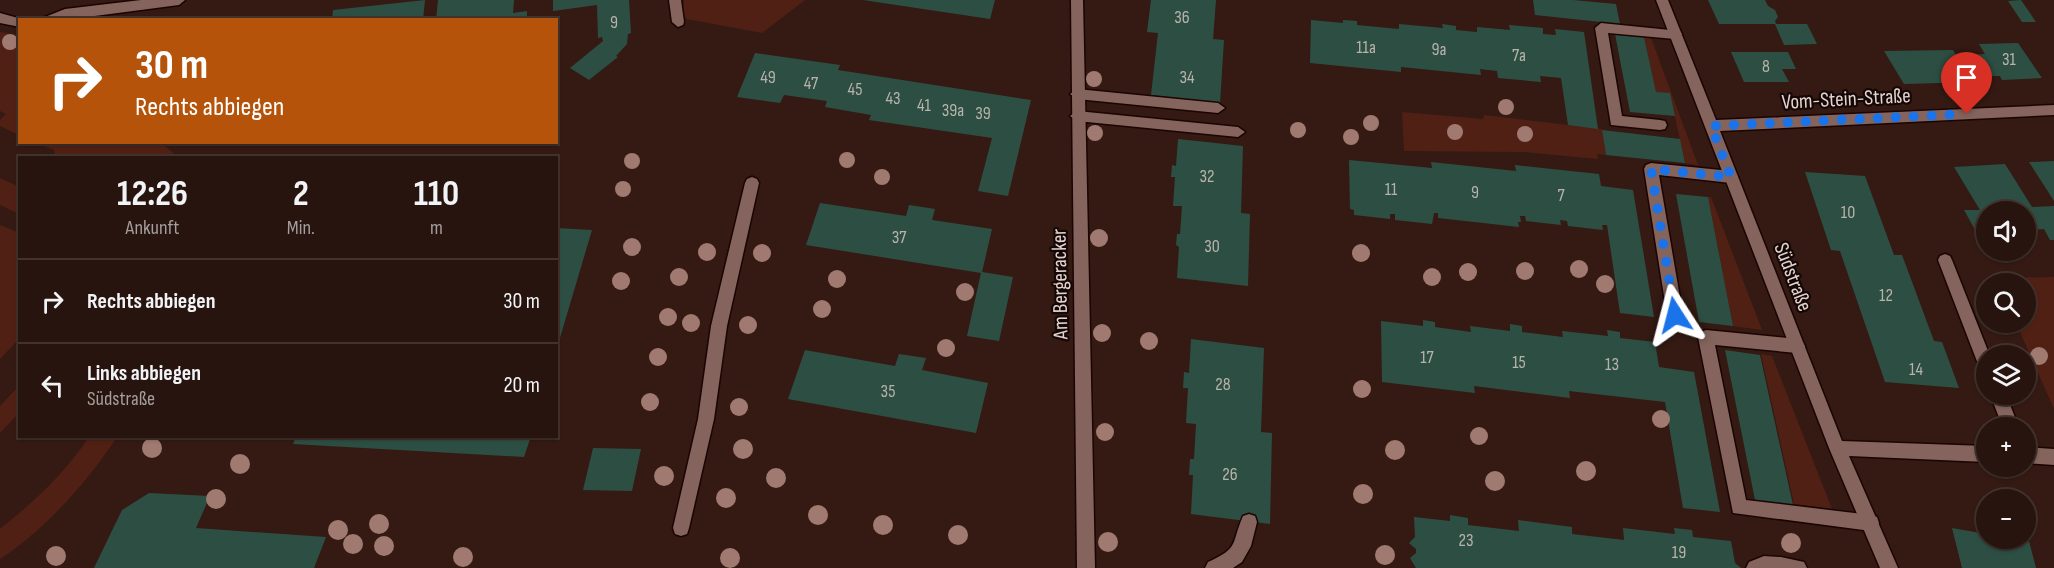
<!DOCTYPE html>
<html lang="de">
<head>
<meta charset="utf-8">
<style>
	body { margin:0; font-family:"Sofia Sans Condensed",sans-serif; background:#2f1d17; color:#f1f3f6; height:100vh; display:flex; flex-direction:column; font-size:22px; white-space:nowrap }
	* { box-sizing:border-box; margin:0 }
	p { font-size:20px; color:#a49e9e }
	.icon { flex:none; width:33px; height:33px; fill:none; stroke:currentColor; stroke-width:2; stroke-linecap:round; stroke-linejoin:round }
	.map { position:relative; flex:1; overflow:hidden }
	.details { position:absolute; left:18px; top:156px; width:540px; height:282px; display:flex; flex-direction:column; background:#27140e; border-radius:0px; box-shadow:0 2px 4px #0004,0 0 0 2px #43332e }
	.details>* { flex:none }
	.guide { position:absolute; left:18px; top:18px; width:540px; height:126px; border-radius:0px; box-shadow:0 2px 4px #0004,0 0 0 2px #43332e; background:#b45309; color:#fff; overflow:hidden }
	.buttons { position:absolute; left:1976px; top:201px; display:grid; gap:12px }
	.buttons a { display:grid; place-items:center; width:60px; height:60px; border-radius:50%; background:#27140e; box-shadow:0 2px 4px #0004,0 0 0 2px #43332e; font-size:30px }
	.pin { position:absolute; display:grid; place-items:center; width:51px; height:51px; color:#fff; margin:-62px -26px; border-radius:50% 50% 50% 0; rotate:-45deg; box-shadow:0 0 6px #0007 }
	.pin .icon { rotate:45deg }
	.me { position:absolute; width:66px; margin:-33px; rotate:351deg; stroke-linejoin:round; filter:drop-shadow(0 0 4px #0008) }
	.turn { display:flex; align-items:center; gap:21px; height:126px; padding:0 18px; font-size:27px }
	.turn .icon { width:78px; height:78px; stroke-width:2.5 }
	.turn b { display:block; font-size:42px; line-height:51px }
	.eta { display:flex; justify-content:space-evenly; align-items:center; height:102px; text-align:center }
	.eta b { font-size:36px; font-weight:700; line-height:42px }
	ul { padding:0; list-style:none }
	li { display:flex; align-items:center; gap:18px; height:84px; padding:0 18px; border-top:2px solid #43332e }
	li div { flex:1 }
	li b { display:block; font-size:22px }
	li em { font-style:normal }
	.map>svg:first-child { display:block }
</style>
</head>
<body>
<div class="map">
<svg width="2054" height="568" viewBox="0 0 2054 568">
	<rect width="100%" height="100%" fill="#341a13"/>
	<path fill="#512015" d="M684 0H805L762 33 687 19 683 15Z
		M0 32 19 36V135L0 126V120L6 114 0 111Z
		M1644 37 1651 38 1698 165 1685 163 1670 94 1656 92Z
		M1402 112 1483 119 1484 115 1602 129 1606 155 1597 154 1598 159 1523 152 1404 151Z
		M37 143H162L177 157H55L54 150Z
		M0 178 19 187V214L0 205Z
		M1708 197H1711L1762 330 1733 326Z
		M0 225 20 233 19 339 0 359Z
		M2054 277V409L2016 323 2025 322V284L1998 283 1996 278Z
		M1761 354 1772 356 1832 509 1794 504Z
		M19 386V413L0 433V406Z
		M89 437H117C88 481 45 530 0 559V529C34 502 65 473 89 437Z"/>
	<path fill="#2d4f43" d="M425 0 423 20H332L333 10Z
		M438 0H514L513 13 527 11V20H436Z
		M553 0H629L631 33 628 34 627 44 616 56 618 57 589 80 570 68 603 41 602 37 598 38 597 5 553 11Z
		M863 0H995L990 19Z
		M1151 0H1216L1213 39 1224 40 1220 103 1151 95 1158 33 1147 32Z
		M1533 0H1573L1616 4 1620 24 1535 15Z
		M1708 0H1765L1768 6 1775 10 1778 17 1775 21 1776 24H1719Z
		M2021 0 2036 22H2022L2008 1Z
		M1311 20 1343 23V20L1357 21V25L1399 29V24L1443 28 1442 24 1456 26V30L1477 32V27L1510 30 1509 25 1543 28V34L1556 35 1555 29 1584 32 1598 129 1568 125 1561 78 1540 76 1541 82 1498 78 1497 71 1480 69 1481 75 1401 67V72L1310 63Z
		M1775 24H1807L1817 44 1784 45Z
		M1615 34 1644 37 1656 92 1670 93 1675 116 1630 112Z
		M2018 43 2042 78 2002 80 2000 76H1981L1967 55 1985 54 1979 44Z
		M1953 50 1973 82 1904 84 1884 51Z
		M1731 52H1788L1796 69H1782L1789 82H1744Z
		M755 53 840 65 838 70 1031 100 1008 196 978 191 992 138 869 120 871 115 825 107 827 101 784 95 780 103 737 97Z
		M1602 130 1680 139 1685 163 1606 155Z
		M1178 139 1243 146 1241 213 1250 214 1248 286 1177 278 1179 247 1176 245 1177 234H1180L1182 206H1173L1175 177H1171L1172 165 1176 166Z
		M1349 160 1432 168 1431 162 1516 171 1515 165 1599 174 1601 186 1633 190 1654 317 1620 313 1607 225H1602L1603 230 1568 226 1567 221 1560 220 1561 225 1526 221 1525 216H1520L1521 222H1518L1519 227 1438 218V213H1434L1432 224 1395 220V214H1390V219L1354 215V210L1350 209Z
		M2054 161V201L2029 162Z
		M2005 164 2032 207 2054 206V240H2050L2044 229 2025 230V212H1986V244H1983L1964 210H1980L1954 167Z
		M1805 172 1865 176 1894 255H1902L1934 341 1942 342 1959 388 1885 382 1840 251 1831 250Z
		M1676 194 1708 197 1733 326 1699 322Z
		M820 203 906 216 909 205 935 209 932 220 992 229 982 272 1013 277 999 341 967 336 981 273 806 245Z
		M556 228 592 230 557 348H556Z
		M1423 320 1435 322V327L1471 332 1470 326 1510 331V324L1522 326V332L1563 337 1562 331 1608 336 1607 330 1613 331 1620 332V338L1655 342 1659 367 1694 372 1720 512 1683 508 1665 402 1569 391 1570 398 1474 386 1475 393 1382 382 1381 321 1423 326Z
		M1191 339 1264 348 1261 432 1272 433 1270 524 1191 514 1193 475H1189L1190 459H1194L1196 424 1186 423 1188 388H1183L1184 372 1189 373Z
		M805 350 895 366 899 354 926 358 922 370 988 383 976 433 788 399Z
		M1725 350 1760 355 1793 505 1755 500Z
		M296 436H531L524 457 293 444Z
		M593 448 641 449 632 491 583 490Z
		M149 493 210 496 196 528 326 537 314 568H94L122 510Z
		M1450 515 1468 518V525L1519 531 1518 520 1572 527V534L1624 540 1623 528 1675 534 1674 528 1692 530 1693 537 1731 541 1735 563 1741 568H1416L1410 558 1416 553V549L1409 543 1415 537 1414 517 1450 521Z
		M1952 528 1986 534V538L2029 541 2036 568H1962Z"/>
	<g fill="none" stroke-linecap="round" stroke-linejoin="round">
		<g stroke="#1b0402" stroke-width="3">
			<path id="lane" d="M1601 23 1680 31 1682 34 1675 39 1608 33 1622 116 1660 120 1665 121 1667 125 1665 129 1660 130 1611 125 1595 28Z
				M1077 89 1218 103 1225 108 1218 113 1077 99 1070 94Z
				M1077 111 1238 127 1245 132 1238 137 1077 121 1070 116Z
				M1651 163 1731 171 1736 173 1738 177 1736 181 1731 183 1659 175 1683 315 1680 320 1675 322 1670 320 1667 315 1644 169 1646 165Z
				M752 177 757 179 759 183 727 326 714 419 689 528 687 534 681 536 675 534 673 528 698 419 711 326 745 183 747 179Z
				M1945 254 1950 256 1952 260 1990 356H1986V371L1980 369 1978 364 1938 260 1940 256Z
				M1706 330 1797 339 1802 341 1805 346 1802 351 1797 353 1715 345 1746 500 1871 515 1877 517 1879 523 1877 529 1871 531 1733 513 1698 337 1701 332Z
				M1990 394H2006L2019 428H2003Z
				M1249 514 1255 516 1257 522 1251 546 1242 562 1233 568H1205L1208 562C1240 548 1231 543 1243 516Z
				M1764 556 1781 557 1804 562 1807 568H1746L1749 562Z"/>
		</g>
		<g stroke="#1b0402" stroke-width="3">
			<path id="street" d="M141 0H185L179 5 64 20H44L45 17 65 9Z
				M669 0H681L684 22 683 25 678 27 672 22Z
				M1071 0H1083L1095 568H1077Z
				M1656 0H1668L1716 120 2054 105V115L1720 131 1842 441 1986 446V462L1849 456 1898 568H1880L1829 448Z
				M0 13 25 20H20V27L0 23Z
				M2025 447 2054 449V465L2025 463Z"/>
		</g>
		<use href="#lane" fill="#84645c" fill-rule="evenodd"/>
		<use href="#street" fill="#84645c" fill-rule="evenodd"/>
	</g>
	<g fill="#a07a70">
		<circle cx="10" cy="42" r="8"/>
		<circle cx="1094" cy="79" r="8"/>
		<circle cx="1506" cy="107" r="8"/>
		<circle cx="1371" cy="123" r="8"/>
		<circle cx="1298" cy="130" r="8"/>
		<circle cx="1455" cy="132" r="8"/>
		<circle cx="1095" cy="133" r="8"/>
		<circle cx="1525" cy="134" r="8"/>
		<circle cx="1351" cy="137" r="8"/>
		<circle cx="847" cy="160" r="8"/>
		<circle cx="632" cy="161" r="8"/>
		<circle cx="882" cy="177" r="8"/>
		<circle cx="623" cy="189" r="8"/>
		<circle cx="1099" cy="238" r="9"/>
		<circle cx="632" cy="247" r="9"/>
		<circle cx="707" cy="252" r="9"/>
		<circle cx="762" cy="253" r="9"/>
		<circle cx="1361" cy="253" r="9"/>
		<circle cx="1579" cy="269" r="9"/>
		<circle cx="1525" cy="271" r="9"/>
		<circle cx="1468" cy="272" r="9"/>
		<circle cx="679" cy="277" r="9"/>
		<circle cx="1432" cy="277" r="9"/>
		<circle cx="837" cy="279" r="9"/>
		<circle cx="621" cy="281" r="9"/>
		<circle cx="1605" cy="284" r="9"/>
		<circle cx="965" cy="292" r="9"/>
		<circle cx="822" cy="309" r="9"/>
		<circle cx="668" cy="317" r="9"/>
		<circle cx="691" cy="323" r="9"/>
		<circle cx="748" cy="325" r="9"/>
		<circle cx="1102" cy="333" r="9"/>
		<circle cx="1149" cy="341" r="9"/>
		<circle cx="946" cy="348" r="9"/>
		<circle cx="2039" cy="356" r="9"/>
		<circle cx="658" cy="357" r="9"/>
		<circle cx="1362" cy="389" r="9"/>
		<circle cx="650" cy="402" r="9"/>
		<circle cx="739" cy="407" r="9"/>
		<circle cx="1661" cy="419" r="9"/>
		<circle cx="1105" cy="432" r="9"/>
		<circle cx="1479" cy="436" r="9"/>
		<circle cx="152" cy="448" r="10"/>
		<circle cx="743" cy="449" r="10"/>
		<circle cx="1395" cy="450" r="10"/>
		<circle cx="240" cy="464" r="10"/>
		<circle cx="1586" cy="471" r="10"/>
		<circle cx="664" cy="476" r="10"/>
		<circle cx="776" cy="478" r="10"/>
		<circle cx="1495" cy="481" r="10"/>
		<circle cx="1363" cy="494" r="10"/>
		<circle cx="726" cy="498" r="10"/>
		<circle cx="216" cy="499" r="10"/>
		<circle cx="818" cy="515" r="10"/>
		<circle cx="379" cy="524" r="10"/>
		<circle cx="883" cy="525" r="10"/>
		<circle cx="338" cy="530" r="10"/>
		<circle cx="958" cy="535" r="10"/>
		<circle cx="1108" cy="542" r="10"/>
		<circle cx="1791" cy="543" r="10"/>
		<circle cx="353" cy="544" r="10"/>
		<circle cx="384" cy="546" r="10"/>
		<circle cx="1385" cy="555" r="10"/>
		<circle cx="56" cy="556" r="10"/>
		<circle cx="463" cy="557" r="10"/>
		<circle cx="730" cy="558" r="10"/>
	</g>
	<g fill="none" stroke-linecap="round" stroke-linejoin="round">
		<path stroke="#1a73e8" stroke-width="10" stroke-dasharray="0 18" d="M1675 315 1651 169 1731 177 1711 126 1967 114"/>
	</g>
	<g text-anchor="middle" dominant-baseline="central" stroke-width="4.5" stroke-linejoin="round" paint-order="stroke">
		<g font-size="18" fill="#b8b2ac">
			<text x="1182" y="17">36</text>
			<text x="614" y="22">9</text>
			<text x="1366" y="47">11a</text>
			<text x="1439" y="49">9a</text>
			<text x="1519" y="55">7a</text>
			<text x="2009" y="59">31</text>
			<text x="1766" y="66">8</text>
			<text x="768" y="77">49</text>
			<text x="1187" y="77">34</text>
			<text x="811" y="83">47</text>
			<text x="855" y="89">45</text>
			<text x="893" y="98">43</text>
			<text x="924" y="105">41</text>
			<text x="953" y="110">39a</text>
			<text x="983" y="113">39</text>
			<text x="1207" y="176">32</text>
			<text x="1391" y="189">11</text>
			<text x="1475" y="192">9</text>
			<text x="1561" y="195">7</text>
			<text x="1848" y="212">10</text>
			<text x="899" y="237">37</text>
			<text x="1212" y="246">30</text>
			<text x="1886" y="295">12</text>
			<text x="1427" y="357">17</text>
			<text x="1519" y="362">15</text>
			<text x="1612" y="364">13</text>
			<text x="1916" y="369">14</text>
			<text x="1223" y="384">28</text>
			<text x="888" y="391">35</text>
			<text x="1230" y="474">26</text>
			<text x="1466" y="540">23</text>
			<text x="1679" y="552">19</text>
		</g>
		<g font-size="21" fill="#e6d3cf" stroke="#140806">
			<text transform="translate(1846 99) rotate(-3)">Vom-Stein-Straße</text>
			<text transform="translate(1793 277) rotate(69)">Südstraße</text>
			<text transform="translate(1060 284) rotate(-91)">Am Bergeracker</text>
		</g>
	</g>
</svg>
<div class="buttons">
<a><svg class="icon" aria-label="sound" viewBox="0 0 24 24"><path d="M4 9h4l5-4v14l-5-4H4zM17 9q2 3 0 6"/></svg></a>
<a><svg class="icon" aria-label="search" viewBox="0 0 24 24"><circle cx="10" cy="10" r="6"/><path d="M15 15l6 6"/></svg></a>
<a><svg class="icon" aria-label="layers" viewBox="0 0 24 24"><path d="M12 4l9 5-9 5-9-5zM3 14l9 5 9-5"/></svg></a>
<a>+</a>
<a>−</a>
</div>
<div class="pin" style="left:1967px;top:114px;background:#d93025"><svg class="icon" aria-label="arrive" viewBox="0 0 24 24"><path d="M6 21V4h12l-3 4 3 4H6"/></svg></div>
<svg class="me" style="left:1675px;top:315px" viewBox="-20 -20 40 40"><path d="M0-17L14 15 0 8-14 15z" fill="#1a73e8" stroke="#fff" stroke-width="4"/></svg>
<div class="guide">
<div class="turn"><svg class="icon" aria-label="right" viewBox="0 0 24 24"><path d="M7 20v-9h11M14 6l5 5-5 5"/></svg><div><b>30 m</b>Rechts abbiegen</div></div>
</div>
<section class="details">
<div class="eta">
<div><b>12:26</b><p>Ankunft</p></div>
<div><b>2</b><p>Min.</p></div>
<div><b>110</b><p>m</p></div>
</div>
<ul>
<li><svg class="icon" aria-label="right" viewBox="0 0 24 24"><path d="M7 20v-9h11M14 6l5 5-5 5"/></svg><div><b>Rechts abbiegen</b></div><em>30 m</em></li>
<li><svg class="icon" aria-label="left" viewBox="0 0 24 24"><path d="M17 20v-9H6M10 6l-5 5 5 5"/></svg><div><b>Links abbiegen</b><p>Südstraße</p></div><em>20 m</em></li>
</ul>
</section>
</div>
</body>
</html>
